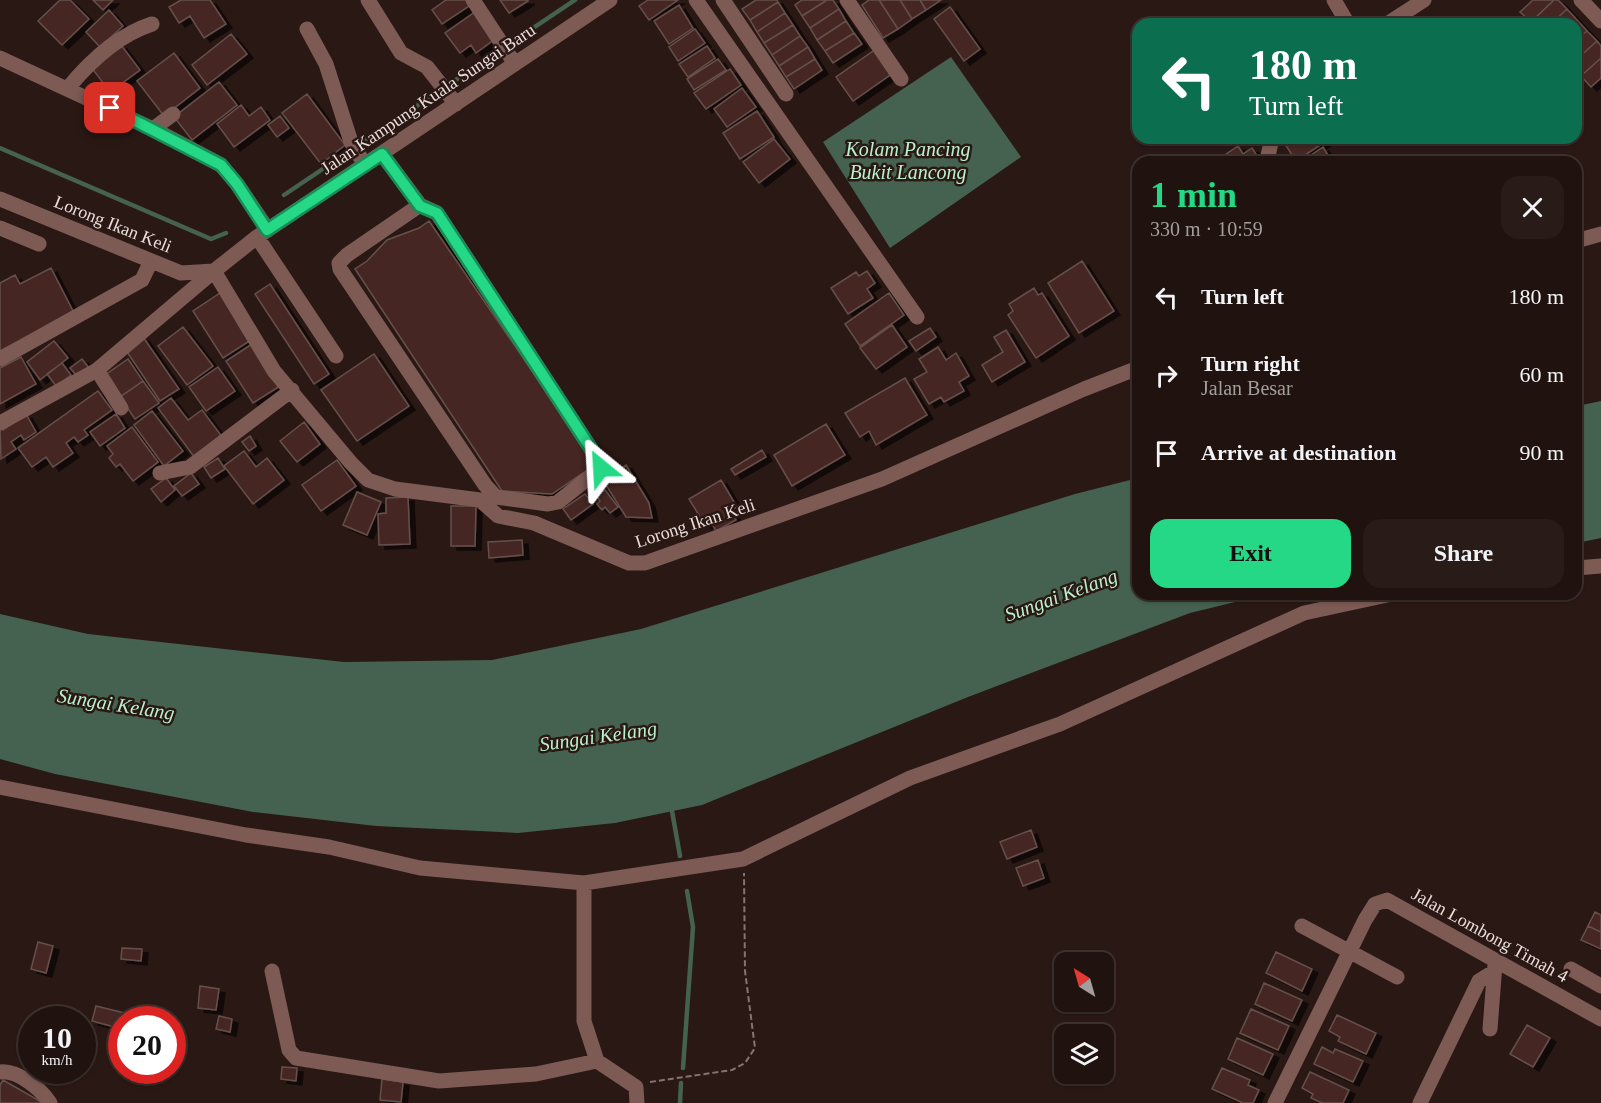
<!DOCTYPE html>
<html lang="en">
<head>
<meta charset="utf-8">
<style>
	body { margin:0; font-family:"Times New Roman",serif; background:#281b18; color:#f1f3f6; height:100vh; display:flex; flex-direction:column; font-size:22px; white-space:nowrap }
	* { box-sizing:border-box; margin:0 }
	p { font-size:20px; color:#a29e9e }
	.icon { flex:none; width:33px; height:33px; fill:none; stroke:currentColor; stroke-width:2; stroke-linecap:round; stroke-linejoin:round }
	.map { position:relative; flex:1; overflow:hidden }
	.panel { position:absolute; left:1132px; top:156px; width:450px; height:444px; display:flex; flex-direction:column; background:#20120f; border-radius:18px; box-shadow:0 2px 4px #0004,0 0 0 2px #3d322f }
	.panel>* { flex:none }
	.top-card { position:absolute; left:1132px; top:18px; width:450px; height:126px; border-radius:18px; box-shadow:0 2px 4px #0004,0 0 0 2px #3d322f; background:#0b6e4f; color:#fff; overflow:hidden }
	.needle { width:39px; rotate:323deg }
	.tools { position:absolute; left:1054px; top:952px; display:grid; gap:12px }
	.tools a { display:grid; place-items:center; width:60px; height:60px; border-radius:12px; background:#20120f; box-shadow:0 2px 4px #0004,0 0 0 2px #3d322f; font-size:30px }
	.speed { position:absolute; left:18px; top:1006px; display:flex; gap:12px; font-size:30px; font-weight:700; text-align:center }
	.speed>* { display:grid; place-content:center; width:78px; height:78px; border-radius:50%; background:#20120f; box-shadow:0 2px 4px #0004,0 0 0 2px #3d322f; line-height:1 }
	.speed small { font-size:15px; font-weight:400 }
	.speed .limit { border:9px solid #d22; background:#fff; color:#111 }
	.pin { position:absolute; display:grid; place-items:center; width:51px; height:51px; color:#fff; margin:-26px; border-radius:12px; box-shadow:0 3px 9px #0006 }
	.me { position:absolute; width:66px; margin:-33px; rotate:333deg; stroke-linejoin:round; filter:drop-shadow(0 0 4px #0008) }
	.turn { display:flex; align-items:center; gap:21px; height:126px; padding:0 18px; font-size:27px }
	.turn .icon { width:78px; height:78px; stroke-width:2.5 }
	.turn b { display:block; font-size:42px; line-height:51px }
	.round { display:grid; place-items:center; flex:none; width:63px; height:63px; border-radius:18px; background:#281b18 }
	.summary { display:flex; align-items:center; justify-content:space-between; height:102px; padding:0 18px }
	h1 { font-size:36px; font-weight:800; line-height:45px; color:#24d886 }
	.action { display:flex; gap:12px; margin-top:auto; padding:12px 18px }
	.action a { flex:1; height:69px; border-radius:18px; background:#24d886; color:#111; font-size:24px; font-weight:800; line-height:69px; text-align:center }
	.action a+a { background:#281b18; color:#f1f3f6 }
	ul { padding:0; list-style:none }
	li { display:flex; align-items:center; gap:18px; height:78px; padding:0 18px }
	li div { flex:1 }
	li b { display:block; font-size:22px }
	li em { font-style:normal }
	.map>svg:first-child { display:block }
</style>
</head>
<body>
<div class="map">
<svg width="1601" height="1103" viewBox="0 0 1601 1103">
	<defs>
		<filter id="shadow"><feDropShadow dx="6" dy="4" stdDeviation="0" flood-color="#0009"/></filter>
	</defs>
	<rect width="100%" height="100%" fill="#2a1814"/>
	<path fill="#44624f" d="M951 57 1021 157 890 248 823 142Z
		M1601 401V538L1577 543V406Z
		M1138 478V594H1268L1190 613 968 697 702 805 615 823 518 833 376 826 253 812 55 774 0 759V614L88 634 344 662 492 660 641 629 1075 494Z"/>
	<g fill="none" stroke-linecap="round" stroke-linejoin="round">
		<path stroke="#44624f" stroke-width="4.5" d="M0 148 211 239 226 233
			M284 195 575 0
			M672 811 680 856
			M683 1068 693 927 687 891
			M680 1103 681 1083"/>
	</g>
	<path fill="#442722" stroke="#66504c" stroke-width="1.5" filter="url(#shadow)" d="M60 0H70L89 19 62 45 38 21Z
		M93 0H113L103 10Z
		M181 0H210L226 24 204 38 190 16 179 23 169 7Z
		M446 0H469L472 4 442 24 432 10Z
		M500 0H528V1L509 13Z
		M648 0H678L649 20 639 6Z
		M756 0H777L778 2 750 20 742 9Z
		M802 0H827L802 16 795 5Z
		M827 0H833L839 9 810 28 802 16Z
		M869 0H879L898 29 883 38 862 5Z
		M879 0H900L912 19 898 29Z
		M900 0H920L926 10 912 19Z
		M920 0H941L926 10Z
		M1533 0H1554L1531 22 1520 12Z
		M1554 0H1558L1567 9 1551 24H1532L1531 22Z
		M778 2 785 13 757 32 750 20Z
		M679 5 693 28 669 44 654 21Z
		M950 7 980 49 964 61 934 19Z
		M839 9 846 21 817 40 810 28Z
		M1567 9 1577 20 1572 24H1551Z
		M109 10 123 26 100 47 86 32Z
		M475 12 495 39 476 53 471 45 460 53 445 33Z
		M785 13 793 25 764 43 757 32Z
		M1577 20 1587 31 1576 40V24H1572Z
		M846 21 854 33 825 51 817 40Z
		M793 25 800 36 772 55 764 43Z
		M695 29 705 43 678 61 669 47Z
		M1587 31 1597 41 1576 60V40Z
		M854 33 862 44 833 63 825 51Z
		M231 34 247 54 207 85 192 65Z
		M800 36 808 47 779 66 772 55Z
		M1597 41 1601 46V58L1581 76 1576 71V60Z
		M121 45 140 70 110 92 91 67Z
		M707 46 715 58 688 77 679 64Z
		M808 47 815 59 786 77 779 66Z
		M876 49 893 73 853 101 836 77Z
		M174 53 200 88 164 116 137 81Z
		M1601 58V78L1591 87 1581 76Z
		M718 59 726 70 694 90 687 79Z
		M815 59 822 70 794 89 786 77Z
		M730 69 741 85 706 109 694 93Z
		M219 82 237 105 192 140 174 117Z
		M742 88 756 107 727 127 714 109Z
		M307 94 345 145 321 164 282 113Z
		M241 105 249 116 261 107 270 120 234 147 217 124Z
		M757 111 774 137 740 159 723 133Z
		M280 116 289 128 277 137 268 125Z
		M1281 138H1331L1296 161Z
		M774 139 790 159 759 183 743 162Z
		M1238 146 1243 154 1252 148 1261 162H1221L1219 159Z
		M1323 147 1332 162H1301Z
		M429 221 596 464 552 494 502 491 355 269 367 261 387 240 419 228Z
		M1082 261 1114 311 1079 333 1048 283Z
		M51 268 74 313 0 351V283L15 275 20 284Z
		M867 271 875 283 867 289 873 298 848 314 831 288 856 272 859 276Z
		M270 284 329 374 314 384 255 294Z
		M1034 288 1038 295 1042 293 1069 336 1036 358 1008 315 1013 311 1009 304Z
		M220 293 251 340 223 358 193 311Z
		M889 293 904 315 860 346 845 324Z
		M892 325 907 347 876 369 860 348Z
		M183 327 213 366 187 385 158 346Z
		M930 328 936 337 916 351 909 341Z
		M1006 330 1025 362 992 382 982 365 1003 352 994 337Z
		M143 337 179 389 160 401 125 349Z
		M54 341 68 358 40 380 27 362Z
		M252 344 280 386 253 403 226 361Z
		M938 347 946 360 956 353 969 376 959 382 964 391 944 402 941 397 929 404 914 379 927 372 919 359Z
		M374 354 409 406 357 441 321 390Z
		M21 357 36 384 0 404V368Z
		M82 359 89 368 78 377 70 368Z
		M128 359 143 381 120 397 105 375Z
		M62 363 71 375 56 386 47 374Z
		M218 367 235 391 206 411 189 387Z
		M905 378 927 415 876 445 869 431 860 437 845 413Z
		M143 381 159 403 135 419 120 397Z
		M98 391 112 410 84 430 88 435 78 442 74 437 66 443 73 453 53 467 46 457 32 467 18 448Z
		M171 398 188 420 202 410 223 438 195 458 158 408Z
		M152 411 183 451 164 466 134 425Z
		M26 414 36 432 24 440 21 435 11 442 16 449 1 459 0 428 3 430Z
		M116 414 125 428 100 446 90 432Z
		M304 422 320 444 297 462 280 441Z
		M826 424 845 455 792 486 774 455Z
		M132 427 158 462 133 481 120 464 116 467 109 458 113 454 107 446Z
		M250 436 256 446 249 451 242 442Z
		M762 450 766 457 735 475 731 469Z
		M244 451 256 467 267 458 284 480 253 504 224 466Z
		M218 458 225 469 211 478 204 467Z
		M337 460 356 486 321 511 302 485Z
		M626 465 649 503 652 518 626 517 603 480Z
		M191 473 199 484 182 496 174 486Z
		M166 478 175 490 161 502 151 489Z
		M721 480 737 507 731 510 736 520 716 531 711 522 705 525 689 499Z
		M605 490 618 507 610 513 605 507 602 510 597 504 600 501 597 496Z
		M357 492 381 502 367 535 343 525Z
		M585 494 593 504 571 520 563 509Z
		M408 497 410 544 379 545 378 514 386 513V498Z
		M451 506H476L475 546H451Z
		M522 540 523 555 489 558 488 542Z
		M1031 830 1037 847 1007 859 1000 842Z
		M1038 860 1044 878 1023 886 1016 868Z
		M1595 912 1601 915V932L1588 926Z
		M1588 926 1601 932V949L1581 940Z
		M38 942 53 946 46 973 31 969Z
		M122 948 142 949 141 961 121 959Z
		M1276 952 1312 969 1302 991 1266 973Z
		M1264 983 1302 1000 1292 1021 1255 1004Z
		M200 986 219 989 216 1010 198 1008Z
		M96 1006 129 1014 128 1020H122V1029L92 1021Z
		M1251 1009 1289 1026 1278 1050 1240 1033Z
		M1337 1015 1376 1033 1366 1054 1338 1041 1340 1037 1329 1031Z
		M219 1016 232 1019 230 1032 216 1029Z
		M1527 1025 1550 1038 1533 1067 1510 1054Z
		M1237 1038 1273 1054 1263 1075 1228 1059Z
		M1322 1047 1333 1053 1335 1049 1363 1061 1353 1082 1314 1064Z
		M282 1067 297 1068 296 1081 281 1079Z
		M1222 1068 1250 1080 1248 1085 1259 1090 1253 1103H1243L1212 1089Z
		M1310 1072 1349 1090 1343 1103H1322L1311 1098 1313 1094 1302 1088Z
		M382 1079 403 1082 401 1102 380 1100Z
		M3 1080 43 1103H0V1085Z"/>
	<g fill="none" stroke-linecap="round" stroke-linejoin="round">
		<path stroke="#847471" stroke-width="2" stroke-dasharray="6 3" stroke-linecap="butt" d="M650 1082 732 1070 745 1063 755 1048 745 971 744 873"/>
		<path stroke="#7d5a54" stroke-width="15" d="M368 0 401 53 427 67 456 104
			M473 0 515 64
			M696 0 917 317
			M723 0 786 94
			M847 0 901 79
			M1334 0 1348 24
			M1581 0 1601 21
			M1387 24 1424 0
			M307 29 326 64 351 142 365 165
			M0 58 153 129 221 165 237 184 268 230
			M68 88C91 60 118 35 152 24
			M153 129 173 114
			M382 154 420 205 347 255 339 263 340 269 485 485 496 497 548 504 558 502 601 468 599 461 437 213 420 205
			M1269 162 1268 156 1272 138
			M0 199 181 273 214 271 257 237 610 0
			M0 228 39 244
			M257 237 336 356
			M1576 241 1601 234
			M0 359 142 280 151 261
			M97 370 121 408
			M0 423 97 370 214 271 274 371 351 463 368 480 395 489 480 500 498 516 534 523 629 563H645L882 479 1084 389 1138 368
			M160 473 190 467 292 390
			M1576 568 1601 566
			M0 787 246 835 329 847 420 868 584 883 743 859 910 778 1060 724 1304 613 1392 594
			M584 883V1021L597 1061 636 1087 637 1103
			M1302 926 1397 977
			M1571 969 1601 986
			M272 971 289 1050 296 1058 439 1081 536 1074 597 1061
			M1490 1029 1495 964
			M0 1072C18 1070 41 1089 50 1103
			M1275 1103 1365 920 1375 904 1387 900 1601 1019
			M1420 1103 1479 981 1492 973"/>
	</g>
	<g fill="none" stroke-linecap="round" stroke-linejoin="round">
		<g stroke="#178c57" stroke-width="15">
			<path id="route" d="M110 108 221 165 237 184 267 230 382 154 420 206 437 213 599 461 601 468"/>
		</g>
		<use href="#route" stroke="#24d886" stroke-width="10"/>
	</g>
	<g text-anchor="middle" dominant-baseline="central" stroke-width="5" stroke-linejoin="round" paint-order="stroke">
		<g font-size="18" fill="#eadcda" stroke="#2a1814">
			<text transform="translate(428 99) rotate(-34)">Jalan Kampung Kuala Sungai Baru</text>
			<text transform="translate(113 224) rotate(22)">Lorong Ikan Keli</text>
			<text transform="translate(695 523) rotate(-18)">Lorong Ikan Keli</text>
			<text transform="translate(1490 935) rotate(29)">Jalan Lombong Timah 4</text>
		</g>
		<g font-size="20" font-style="italic" fill="#b9f1cd" stroke="#2a1814">
			<text x="908" y="149">Kolam Pancing<tspan x="908" dy="23">Bukit Lancong</tspan></text>
			<text transform="translate(1061 595) rotate(-20)">Sungai Kelang</text>
			<text transform="translate(116 704) rotate(9)">Sungai Kelang</text>
			<text transform="translate(598 736) rotate(-8)">Sungai Kelang</text>
		</g>
	</g>
</svg>
<div class="tools">
<a><svg class="needle" viewBox="-14 -14 28 28"><path d="M0-13l5 13h-10z" fill="#e53935"/><path d="M0 13l5-13h-10z" fill="#a29e9e"/></svg></a>
<a><svg class="icon" aria-label="layers" viewBox="0 0 24 24"><path d="M12 4l9 5-9 5-9-5zM3 14l9 5 9-5"/></svg></a>
</div>
<div class="speed"><div>10<small>km/h</small></div><div class="limit">20</div></div>
<div class="pin" style="left:110px;top:108px;background:#d93025"><svg class="icon" aria-label="arrive" viewBox="0 0 24 24"><path d="M6 21V4h12l-3 4 3 4H6"/></svg></div>
<svg class="me" style="left:601px;top:468px" viewBox="-20 -20 40 40"><path d="M0-17L14 15 0 8-14 15z" fill="#24d886" stroke="#fff" stroke-width="4"/></svg>
<div class="top-card">
<div class="turn"><svg class="icon" aria-label="left" viewBox="0 0 24 24"><path d="M17 20v-9H6M10 6l-5 5 5 5"/></svg><div><b>180 m</b>Turn left</div></div>
</div>
<section class="panel">
<div class="summary"><div><h1>1 min</h1><p>330 m · 10:59</p></div><a class="round"><svg class="icon" aria-label="close" viewBox="0 0 24 24"><path d="M6 6l12 12M18 6L6 18"/></svg></a></div>
<ul>
<li><svg class="icon" aria-label="left" viewBox="0 0 24 24"><path d="M17 20v-9H6M10 6l-5 5 5 5"/></svg><div><b>Turn left</b></div><em>180 m</em></li>
<li><svg class="icon" aria-label="right" viewBox="0 0 24 24"><path d="M7 20v-9h11M14 6l5 5-5 5"/></svg><div><b>Turn right</b><p>Jalan Besar</p></div><em>60 m</em></li>
<li><svg class="icon" aria-label="arrive" viewBox="0 0 24 24"><path d="M6 21V4h12l-3 4 3 4H6"/></svg><div><b>Arrive at destination</b></div><em>90 m</em></li>
</ul>
<div class="action"><a>Exit</a><a>Share</a></div>
</section>
</div>
</body>
</html>
